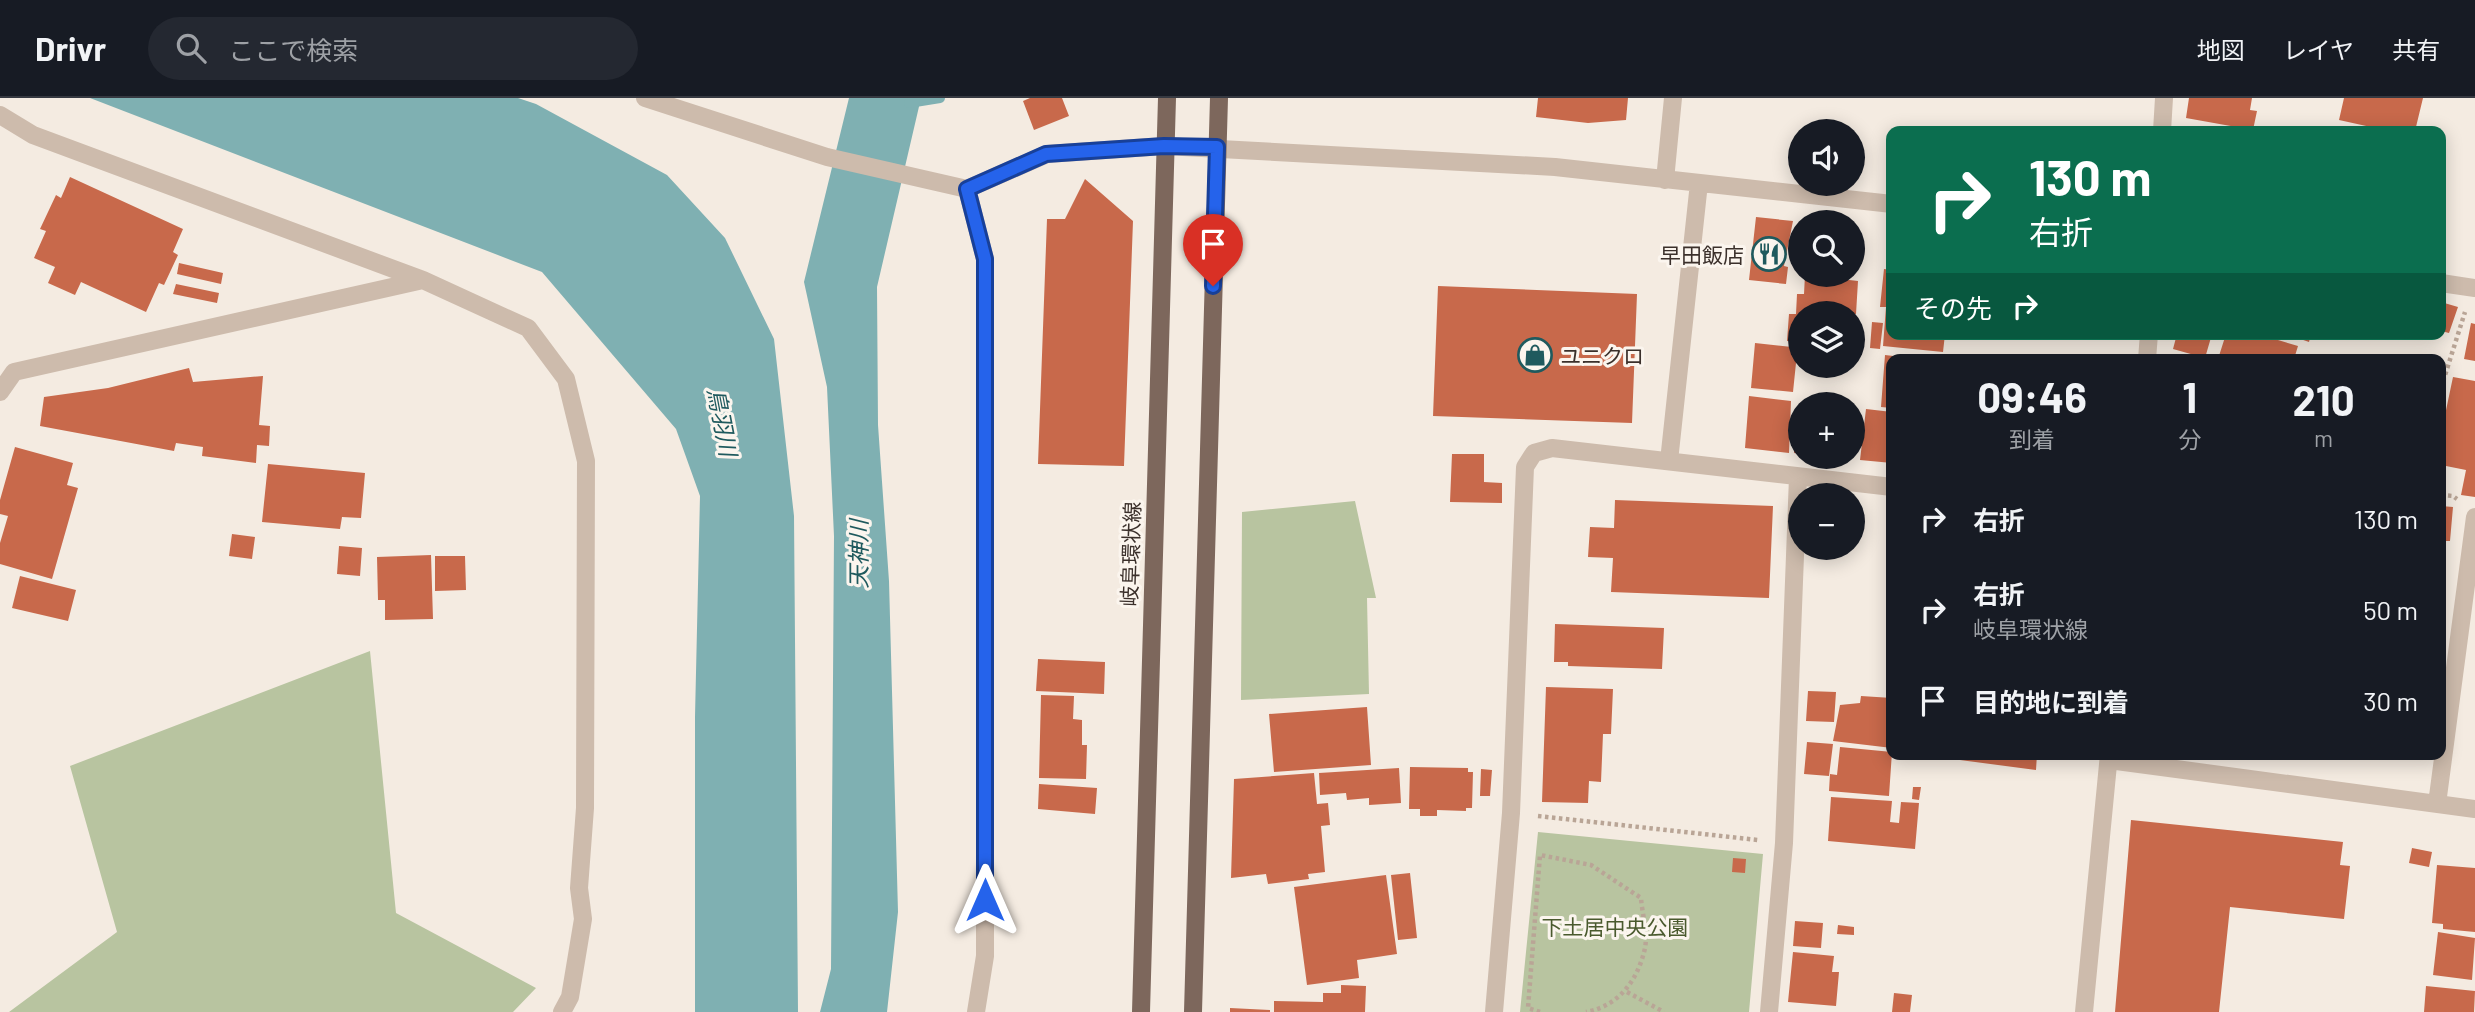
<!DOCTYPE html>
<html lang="ja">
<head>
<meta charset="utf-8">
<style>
	body { margin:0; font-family:Barlow,"Noto Sans JP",sans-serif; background:#242831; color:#f1f3f6; height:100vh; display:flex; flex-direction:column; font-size:26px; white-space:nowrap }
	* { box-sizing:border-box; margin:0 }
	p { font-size:23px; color:#9ea1a6 }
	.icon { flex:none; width:38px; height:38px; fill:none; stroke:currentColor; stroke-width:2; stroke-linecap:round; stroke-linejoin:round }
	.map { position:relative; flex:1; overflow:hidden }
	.drawer { position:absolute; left:1886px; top:256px; width:560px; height:406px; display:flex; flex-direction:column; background:#171b24; border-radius:14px; box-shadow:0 4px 18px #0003 }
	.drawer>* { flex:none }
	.banner { position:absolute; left:1886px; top:28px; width:560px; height:214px; border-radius:14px; box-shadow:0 4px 18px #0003; background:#0b6e4f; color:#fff; overflow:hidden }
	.buttons { position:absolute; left:1788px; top:21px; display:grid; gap:14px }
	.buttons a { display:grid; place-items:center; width:77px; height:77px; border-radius:50%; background:#171b24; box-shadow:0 4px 18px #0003; font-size:35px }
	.pin { position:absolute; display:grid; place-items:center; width:60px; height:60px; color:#fff; margin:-72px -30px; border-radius:50% 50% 50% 0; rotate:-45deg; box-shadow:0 0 7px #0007 }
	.pin .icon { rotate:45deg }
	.me { position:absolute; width:77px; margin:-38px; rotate:0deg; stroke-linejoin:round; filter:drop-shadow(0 0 5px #0008) }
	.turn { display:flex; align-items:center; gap:24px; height:147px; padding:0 28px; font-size:32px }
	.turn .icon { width:91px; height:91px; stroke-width:2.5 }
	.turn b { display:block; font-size:49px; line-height:60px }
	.then { display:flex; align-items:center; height:66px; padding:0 28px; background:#0003; gap:14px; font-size:26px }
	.eta { display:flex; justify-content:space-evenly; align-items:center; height:119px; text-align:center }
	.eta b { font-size:42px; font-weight:700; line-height:49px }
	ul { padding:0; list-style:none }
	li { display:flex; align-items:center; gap:21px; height:91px; padding:0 28px }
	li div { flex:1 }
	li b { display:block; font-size:26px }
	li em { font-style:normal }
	header { display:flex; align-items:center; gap:42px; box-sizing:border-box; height:98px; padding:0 35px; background:#171b24; border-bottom:2px solid #363941 }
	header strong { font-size:33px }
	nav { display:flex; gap:38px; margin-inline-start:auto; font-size:24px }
	.search { width:490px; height:63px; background:#242831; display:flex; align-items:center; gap:18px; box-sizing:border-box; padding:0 24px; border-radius:38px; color:#9ea1a6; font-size:26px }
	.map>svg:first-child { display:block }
</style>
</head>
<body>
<header>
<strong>Drivr</strong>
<div class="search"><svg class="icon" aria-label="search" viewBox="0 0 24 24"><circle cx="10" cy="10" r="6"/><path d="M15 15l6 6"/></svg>ここで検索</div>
<nav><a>地図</a><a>レイヤ</a><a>共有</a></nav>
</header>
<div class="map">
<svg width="2475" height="914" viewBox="0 0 2475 914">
	<rect width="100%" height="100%" fill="#f4ebe1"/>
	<path fill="#b8c4a0" d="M1355 403 1376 500H1367L1369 596 1241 602 1242 414Z
		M370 553 396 815 536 890 513 914H9L117 834 70 668Z
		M1538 734 1763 756 1749 914H1520Z"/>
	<path fill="#7fb0b2" d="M90 0H518L536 6 667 77 725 140 774 241 794 418 798 914H695V619L700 398 676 331 542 174Z
		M849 0H921L877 189 878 327 889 483 898 814 887 914H820L831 871 834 438 827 289 804 184Z"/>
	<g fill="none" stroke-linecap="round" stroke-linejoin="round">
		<path stroke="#7fb0b2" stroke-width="10" d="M909 5 940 0"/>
	</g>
	<path fill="#c8694b" d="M1030 0H1062L1069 18 1034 32 1023 3Z
		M1538 0H1628L1626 22 1588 25 1536 19Z
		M2189 0H2252L2250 12 2257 13 2253 32 2186 20Z
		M2344 0H2423L2415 33H2389L2339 22Z
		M70 79 183 131 173 154 178 157 164 187 159 185 146 214 81 184 75 197 48 185 55 169 34 160 46 133 40 131 56 97 61 100Z
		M1085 81 1133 123 1124 368 1038 366 1047 121H1065Z
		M1756 119 1793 123 1784 168 1788 169 1786 186 1749 182Z
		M179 165 223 175 221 186 177 176Z
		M1884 171 1892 172V236H1945L1943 254 1883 248 1886 209H1880Z
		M1805 177 1858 183 1856 216 1801 215V244L1787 243 1789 216H1796L1797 196H1804Z
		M176 186 219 195 217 205 173 196Z
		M1438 188 1637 196 1632 325 1433 318Z
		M2441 204 2458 209 2449 235 2441 233Z
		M1872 224 1883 225 1880 251 1870 250Z
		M2471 225 2475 226V263L2464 261Z
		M2177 236H2212L2205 260 2173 251Z
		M2226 236H2258L2298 248 2294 261H2218Z
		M2286 236H2311L2309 244Z
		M1755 245 1801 250V266L1796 265 1793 294 1751 290Z
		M1885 257 1902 259 1892 261V310L1881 309Z
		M189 270 193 284 263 278 259 327 270 328 269 348 257 347 256 365 202 358 203 349 176 345 174 353 40 328 44 299 108 290Z
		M2453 279 2475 283V399L2461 397 2466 372 2441 367V336Z
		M1749 298 1791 303 1789 355 1745 350Z
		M1866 311 1892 314V365L1860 362Z
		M1797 330 1801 331V356L1794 355Z
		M15 349 73 365 67 387 78 390 52 481 0 466V445L8 418 0 416V402Z
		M1452 356H1484V384L1502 385V405L1450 404Z
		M268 366 365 375 361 420 342 419 340 431 262 424Z
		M1615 402 1773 408 1769 500 1611 494 1613 460 1588 459 1590 429 1614 430Z
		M2441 408 2453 409 2450 443H2441Z
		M232 436 255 439 252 461 229 458Z
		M339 448 362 450 360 478 337 476Z
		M431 457 433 521 385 522V502H378L377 459Z
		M435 458H465L466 492 435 493Z
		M20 478 76 492 68 523 12 510Z
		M1555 526 1664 530 1662 571 1568 568V564H1554Z
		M1038 561 1105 564 1104 596 1036 593Z
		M1546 589 1613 591 1611 636H1603L1601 684 1589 683 1588 705 1542 704Z
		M1808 593 1836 594 1834 624 1806 623Z
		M1041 597 1074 598 1073 621 1082 622V647H1087L1086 681 1039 680Z
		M1861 598 1892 600V650L1833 643 1840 607 1860 605Z
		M1367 609 1371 667 1274 674 1269 616Z
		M1807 644 1833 646 1829 678 1804 676Z
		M1840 649 1892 654 1889 698 1829 693 1830 676 1837 677Z
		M1943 656H2037L2036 672 1960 662Z
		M1410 669 1468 670V674H1473L1472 710H1466V713L1437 712V718H1420V711H1409Z
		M1399 670 1401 705 1369 707V700L1347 702 1346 695 1320 697 1319 675Z
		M1481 671 1492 672 1490 698H1480Z
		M1314 675 1317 706 1328 705 1330 727 1321 728 1325 774 1308 776 1309 781 1268 786 1266 776 1231 780 1234 681Z
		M1039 686 1097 690 1095 716 1038 711Z
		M1913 689H1921L1919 702 1912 701Z
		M1831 699 1892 703 1890 724 1899 725 1901 704 1919 705 1915 751 1828 743Z
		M2131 722 2343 744 2340 767 2350 768 2344 821 2230 809 2219 914H2115Z
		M2412 750 2432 754 2429 769 2409 765Z
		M1733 760 1746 761 1745 775 1732 774Z
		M2437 767 2475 770V834L2443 831V826L2432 825Z
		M1410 775 1417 840 1398 842 1391 777Z
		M1386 777 1397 856 1357 862 1359 880 1307 887 1294 789Z
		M1795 823 1823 825 1821 850 1793 848Z
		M1838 827 1854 829V837L1837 836Z
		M2438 834 2475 840 2472 882 2433 877Z
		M1793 854 1834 858 1832 874H1839L1836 908 1788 904Z
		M1341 887 1366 888 1365 914H1274V903L1323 904V895H1341Z
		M2426 888 2475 893 2474 914H2424Z
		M1894 895 1912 897 1910 914H1892Z
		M1230 910 1270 912V914H1230Z"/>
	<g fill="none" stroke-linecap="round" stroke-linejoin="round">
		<path stroke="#b9a596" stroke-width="4.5" stroke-dasharray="3.5 3.5" stroke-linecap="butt" d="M2441 290 2465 214
			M2441 397 2453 398 2457 401
			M1538 718 1758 742
			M1627 894 1664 914
			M1540 914 1528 910 1540 757 1591 767 1641 800C1642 815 1648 835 1645 850 1638 882 1619 908 1586 914"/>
		<path stroke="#cdbbac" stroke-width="18" d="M645 0 827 59 967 91 1047 56 1164 48 1555 69 1892 106
			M0 17 33 37 423 182 528 230 566 281 586 363 585 710 579 790 583 821 570 899 562 914
			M2162 33 2164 0
			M1665 82 1673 0
			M967 91 985 161V858L976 914
			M2441 185 2475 190
			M2147 261 2149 236
			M0 294 14 274 423 182
			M1669 363 1699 85
			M2109 662 2475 711
			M2437 706 2475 419
			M1494 914 1511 715 1525 369 1534 355 1552 350 1892 389
			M1769 914 1784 745 1798 379
			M2084 914 2109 656"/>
		<path stroke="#7d675c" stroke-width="18" d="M1141 914 1167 0
			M1193 914 1219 0"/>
	</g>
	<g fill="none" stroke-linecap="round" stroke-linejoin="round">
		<g stroke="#184099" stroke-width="18">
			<path id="route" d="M985 802V161L967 91 1046 56 1164 48 1217 49 1213 188"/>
		</g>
		<use href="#route" stroke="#2563eb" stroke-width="12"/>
	</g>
	<defs>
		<g id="restaurant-ring" transform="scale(1.75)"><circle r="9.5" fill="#fbf5ee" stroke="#1f5a5e" stroke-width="1.5"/><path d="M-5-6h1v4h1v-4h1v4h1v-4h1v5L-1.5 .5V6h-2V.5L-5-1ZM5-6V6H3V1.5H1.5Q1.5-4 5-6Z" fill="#1f5a5e"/></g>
		<g id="shop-ring" transform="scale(1.75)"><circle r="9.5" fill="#fbf5ee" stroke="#1f5a5e" stroke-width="1.5"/><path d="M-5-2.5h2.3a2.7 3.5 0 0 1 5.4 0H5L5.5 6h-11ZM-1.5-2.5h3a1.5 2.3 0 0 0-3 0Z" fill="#1f5a5e"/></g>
	</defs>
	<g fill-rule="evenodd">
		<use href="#restaurant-ring" x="1769" y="156"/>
		<use href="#shop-ring" x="1535" y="257"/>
	</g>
	<g text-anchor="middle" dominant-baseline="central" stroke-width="6" stroke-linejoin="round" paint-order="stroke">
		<g font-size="21" fill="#3b302b" stroke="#fbf5ee" text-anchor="end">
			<text x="1744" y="156">早田飯店</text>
			<text x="1560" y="257" text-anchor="start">ユニクロ</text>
		</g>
		<g font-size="21" fill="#3b302b" stroke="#fbf5ee">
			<text transform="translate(1130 456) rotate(-88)">岐阜環状線</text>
		</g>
		<g font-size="21" fill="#4a5a2e" stroke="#fbf5ee">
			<text x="1615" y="828">下土居中央公園</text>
		</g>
		<g font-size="23" font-style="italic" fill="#1f5a5e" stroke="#fbf5ee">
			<text transform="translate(723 324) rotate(79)">鳥羽川</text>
			<text transform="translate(858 456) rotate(-90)">天神川</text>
		</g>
	</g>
</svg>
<div class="buttons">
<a><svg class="icon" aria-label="sound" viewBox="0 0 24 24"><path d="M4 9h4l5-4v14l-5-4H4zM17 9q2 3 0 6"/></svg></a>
<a><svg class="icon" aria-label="search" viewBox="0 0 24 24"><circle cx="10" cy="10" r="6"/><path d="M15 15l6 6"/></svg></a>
<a><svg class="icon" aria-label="layers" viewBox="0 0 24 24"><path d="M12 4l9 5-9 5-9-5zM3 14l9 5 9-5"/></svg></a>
<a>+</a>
<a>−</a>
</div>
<div class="pin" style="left:1213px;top:188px;background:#d93025"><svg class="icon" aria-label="arrive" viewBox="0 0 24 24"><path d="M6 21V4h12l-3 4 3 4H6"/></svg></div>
<svg class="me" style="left:985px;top:802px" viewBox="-20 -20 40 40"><path d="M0-17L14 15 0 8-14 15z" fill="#2563eb" stroke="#fff" stroke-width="4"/></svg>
<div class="banner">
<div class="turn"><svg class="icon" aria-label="right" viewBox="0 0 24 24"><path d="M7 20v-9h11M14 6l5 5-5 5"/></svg><div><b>130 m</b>右折</div></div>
<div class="then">その先<svg class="icon" aria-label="right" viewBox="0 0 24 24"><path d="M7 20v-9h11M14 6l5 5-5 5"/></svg></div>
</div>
<section class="drawer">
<div class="eta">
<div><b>09:46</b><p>到着</p></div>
<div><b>1</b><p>分</p></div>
<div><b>210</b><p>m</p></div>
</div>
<ul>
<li><svg class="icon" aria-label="right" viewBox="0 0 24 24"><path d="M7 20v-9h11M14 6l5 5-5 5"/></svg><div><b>右折</b></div><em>130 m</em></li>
<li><svg class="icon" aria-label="right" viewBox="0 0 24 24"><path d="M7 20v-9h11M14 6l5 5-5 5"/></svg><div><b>右折</b><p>岐阜環状線</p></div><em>50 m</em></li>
<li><svg class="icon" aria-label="arrive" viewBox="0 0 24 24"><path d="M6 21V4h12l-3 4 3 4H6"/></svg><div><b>目的地に到着</b></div><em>30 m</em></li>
</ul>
</section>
</div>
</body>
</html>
